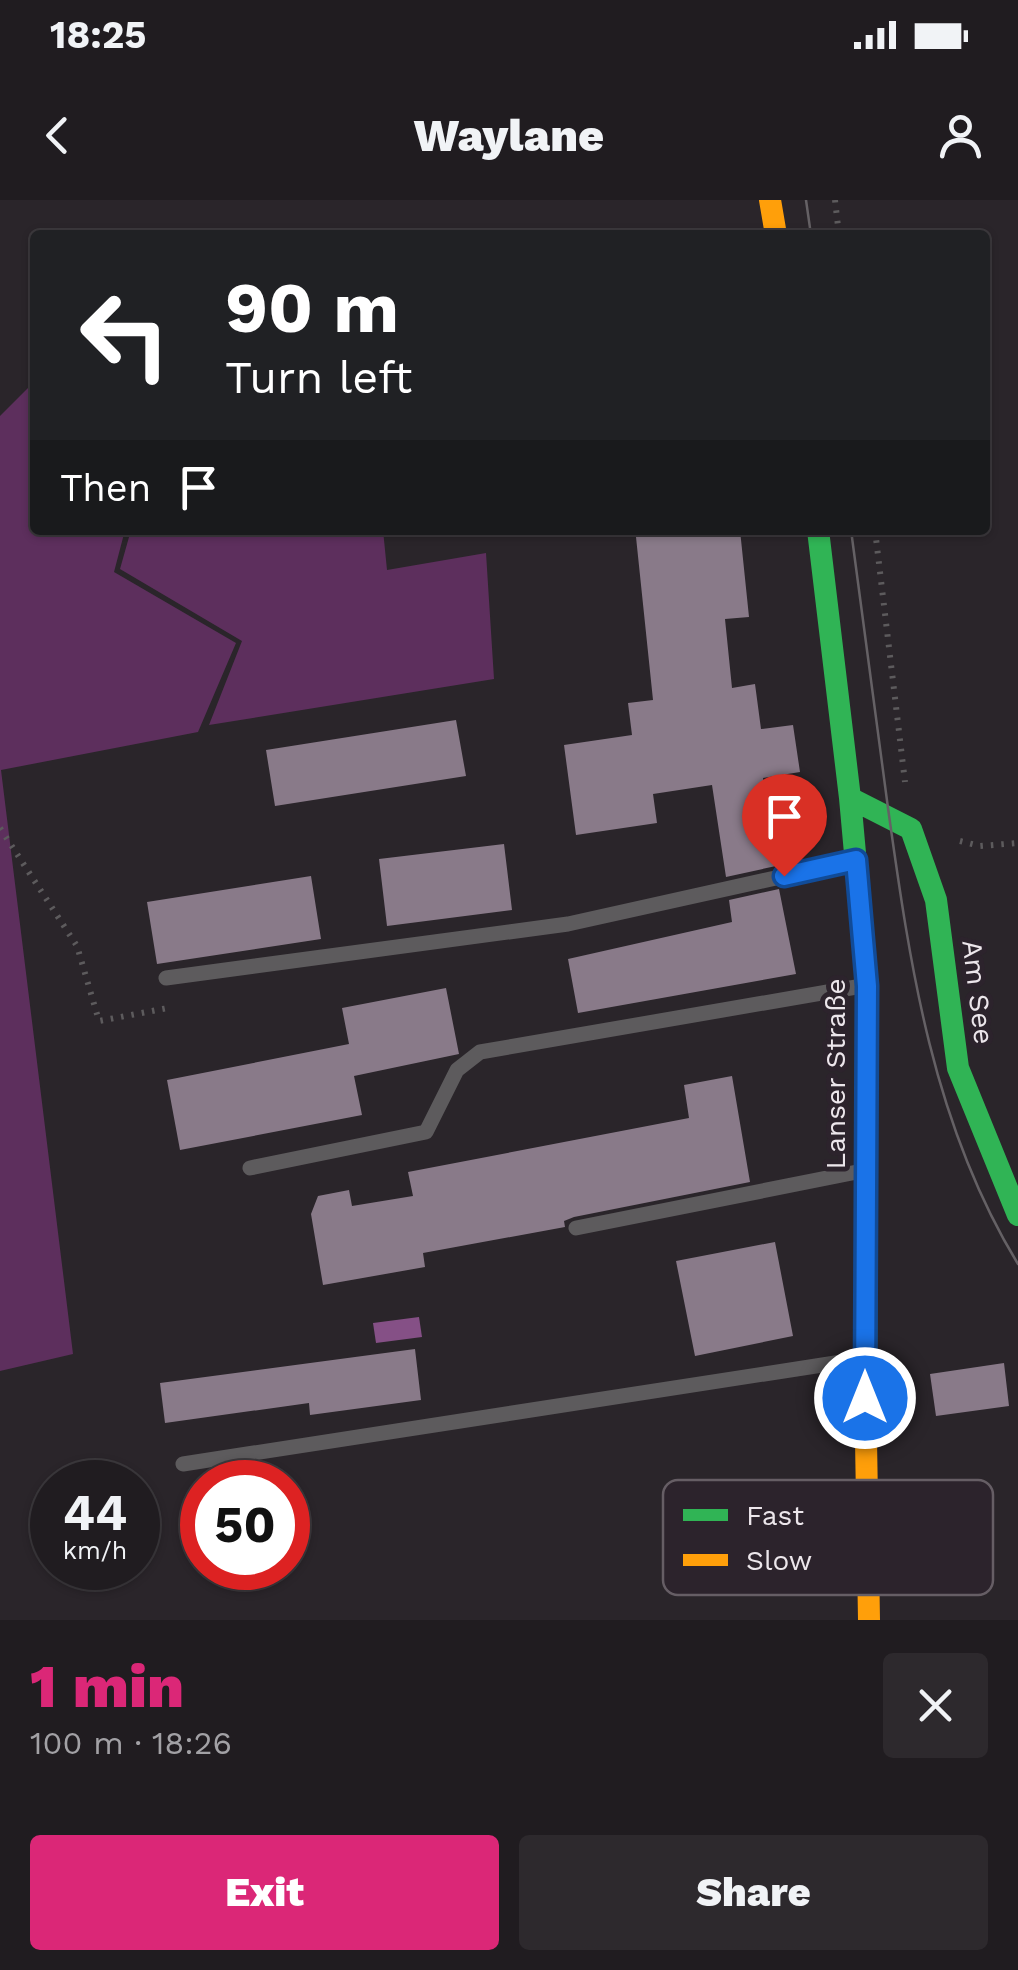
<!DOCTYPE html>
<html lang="en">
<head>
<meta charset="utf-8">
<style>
	body { margin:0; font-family:"Work Sans",sans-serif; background:#2d292d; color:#f1f3f6; height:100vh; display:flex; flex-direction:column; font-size:38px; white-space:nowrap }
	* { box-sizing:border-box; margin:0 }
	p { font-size:32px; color:#a2a1a5 }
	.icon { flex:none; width:55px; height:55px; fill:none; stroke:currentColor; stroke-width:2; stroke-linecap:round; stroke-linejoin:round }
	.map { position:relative; height:1420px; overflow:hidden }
	.details { display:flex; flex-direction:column; background:#201c20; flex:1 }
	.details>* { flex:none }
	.hud { position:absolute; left:30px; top:30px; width:960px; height:305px; border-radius:10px; box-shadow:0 2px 8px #0004,0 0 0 2px #3d3a3e; background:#202124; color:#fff; overflow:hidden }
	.speed { position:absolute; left:30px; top:1260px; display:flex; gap:20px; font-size:50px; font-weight:700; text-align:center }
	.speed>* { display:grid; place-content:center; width:130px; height:130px; border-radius:50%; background:#201c20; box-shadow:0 2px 8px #0004,0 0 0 2px #3d3a3e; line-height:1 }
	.speed small { font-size:25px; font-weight:400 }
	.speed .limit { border:15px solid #d22; background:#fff; color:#111 }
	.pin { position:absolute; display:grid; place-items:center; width:85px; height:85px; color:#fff; margin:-102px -42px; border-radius:50% 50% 50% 0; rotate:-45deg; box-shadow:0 0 10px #0007 }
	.pin .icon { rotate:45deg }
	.me { position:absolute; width:110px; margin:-55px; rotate:0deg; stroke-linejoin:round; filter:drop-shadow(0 0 8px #0008) }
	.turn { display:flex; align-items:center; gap:35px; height:210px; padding:0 30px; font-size:45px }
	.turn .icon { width:130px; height:130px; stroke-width:2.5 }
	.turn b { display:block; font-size:70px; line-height:85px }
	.then { display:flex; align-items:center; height:95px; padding:0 30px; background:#0003; gap:20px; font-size:38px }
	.round { display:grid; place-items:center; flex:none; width:105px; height:105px; border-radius:10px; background:#2d292d }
	.overview { display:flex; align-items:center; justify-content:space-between; height:170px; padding:0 30px }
	h1 { font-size:60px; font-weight:800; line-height:75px; color:#db2777 }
	.action { display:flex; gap:20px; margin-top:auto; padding:20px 30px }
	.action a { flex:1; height:115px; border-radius:10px; background:#db2777; color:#fff; font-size:40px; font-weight:800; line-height:115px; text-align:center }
	.action a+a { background:#2d292d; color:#f1f3f6 }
	.status { display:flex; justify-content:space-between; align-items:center; height:70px; padding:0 50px; background:#201c20; direction:ltr }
	.status svg { height:28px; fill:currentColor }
	header { display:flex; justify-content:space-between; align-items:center; height:130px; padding:0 30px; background:#201c20; font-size:45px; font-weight:800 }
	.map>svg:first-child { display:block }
</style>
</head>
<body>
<div class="status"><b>18:25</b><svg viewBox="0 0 49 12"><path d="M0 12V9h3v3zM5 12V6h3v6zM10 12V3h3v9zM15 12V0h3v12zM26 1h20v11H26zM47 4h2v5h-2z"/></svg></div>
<header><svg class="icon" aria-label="back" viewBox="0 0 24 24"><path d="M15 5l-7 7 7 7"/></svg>Waylane<svg class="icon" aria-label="person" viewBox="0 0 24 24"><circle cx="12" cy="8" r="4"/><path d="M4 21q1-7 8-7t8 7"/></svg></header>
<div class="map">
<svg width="1018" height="1420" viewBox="0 0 1018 1420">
	<rect width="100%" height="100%" fill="#2a252a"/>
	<path fill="#5d2f5d" d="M35 181V330H125L114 372 236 443 198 532 1 570 73 1154 0 1171V216Z
		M131 330H383L387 370 486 353 494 479 209 525 242 441 120 369Z"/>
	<path fill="#855086" d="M419 1117 422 1137 376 1143 373 1123Z"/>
	<path fill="#897a89" d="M696 330H740L749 417 725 419 732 488 755 484 761 529 793 525 800 572 763 578 776 666 726 677 712 585 653 594 657 623 576 635 564 545 632 535 628 503 653 500 636 337Z
		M456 520 466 576 275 606 266 550Z
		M504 644 512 710 387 726 379 659Z
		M311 676 321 739 157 764 147 702Z
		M779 689 796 774 578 813 568 759 732 722 729 700Z
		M446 788 459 854 354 876 362 915 180 950 167 880 349 844 342 808Z
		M732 876 750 982 574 1017 564 1021 565 1027 423 1053 425 1067 323 1085 311 1014 318 996 349 990 352 1006 413 996 408 972 689 918 684 885Z
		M775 1042 793 1136 695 1156 676 1061Z
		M415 1149 421 1200 310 1215 309 1203 165 1223 160 1183Z
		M1004 1163 1009 1206 936 1216 930 1174Z"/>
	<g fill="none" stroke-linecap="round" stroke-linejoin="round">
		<path stroke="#5d5b5d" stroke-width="6" stroke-dasharray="2.5 8" stroke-linecap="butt" d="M835 0 839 35
			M875 330 905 582
			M0 628 77 746 99 821 168 808
			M960 641 980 646 1018 643"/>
		<path stroke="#5d5b5d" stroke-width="15" d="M166 778 568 724 852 661
			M250 968 426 932 457 870 480 852 862 786
			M576 1028 862 971
			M183 1264 861 1159"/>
		<path stroke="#30b455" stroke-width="22" d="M818 330 850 598 867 786 866 1240
			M850 598 911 629 936 700 958 868 1018 1015"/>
		<path stroke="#ff9f0a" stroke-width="22" d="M770 0 776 35
			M866 1240 869 1420"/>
		<path stroke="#656165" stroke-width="2.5" d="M806 0 811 35
			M851 330C863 423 876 515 888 608 910 766 933 925 1018 1064"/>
	</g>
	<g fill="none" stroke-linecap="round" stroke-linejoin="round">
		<g stroke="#114b97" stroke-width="25">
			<path id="route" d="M784 676 856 660 867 786 865 1198"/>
		</g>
		<use href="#route" stroke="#1a73e8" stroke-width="18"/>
	</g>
	<g text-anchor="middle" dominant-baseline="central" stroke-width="10" stroke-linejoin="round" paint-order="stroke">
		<g font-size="28" fill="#ece6eb" stroke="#2c232c">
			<text transform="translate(978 792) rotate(83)">Am See</text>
			<text transform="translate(835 874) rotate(-90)">Lanser Straße</text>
		</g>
	</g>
	<rect x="663" y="1280" width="330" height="115" rx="15" fill="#2c232c" stroke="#665e65" stroke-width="2.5"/>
	<rect x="683" y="1309" width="45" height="12" fill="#30b455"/>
	<rect x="683" y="1354" width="45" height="12" fill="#ff9f0a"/>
	<g font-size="28" fill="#ece6eb">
		<text x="746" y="1325">Fast</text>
		<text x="746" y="1370">Slow</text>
	</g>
</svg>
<div class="speed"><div>44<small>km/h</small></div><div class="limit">50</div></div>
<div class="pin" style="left:784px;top:676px;background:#d93025"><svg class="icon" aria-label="arrive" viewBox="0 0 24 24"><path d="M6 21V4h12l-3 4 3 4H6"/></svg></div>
<svg class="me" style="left:865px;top:1198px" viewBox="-20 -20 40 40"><circle r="17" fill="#1a73e8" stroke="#fff" stroke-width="3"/><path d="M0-11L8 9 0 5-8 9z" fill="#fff"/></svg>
<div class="hud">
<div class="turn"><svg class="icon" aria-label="left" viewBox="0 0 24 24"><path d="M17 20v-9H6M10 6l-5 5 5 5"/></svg><div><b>90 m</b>Turn left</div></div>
<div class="then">Then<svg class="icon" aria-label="arrive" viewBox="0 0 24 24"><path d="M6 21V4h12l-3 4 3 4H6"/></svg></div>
</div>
</div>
<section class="details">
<div class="overview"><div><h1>1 min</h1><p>100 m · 18:26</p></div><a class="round"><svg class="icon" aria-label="close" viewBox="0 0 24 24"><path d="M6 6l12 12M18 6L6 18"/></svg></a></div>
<div class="action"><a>Exit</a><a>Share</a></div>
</section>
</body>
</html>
